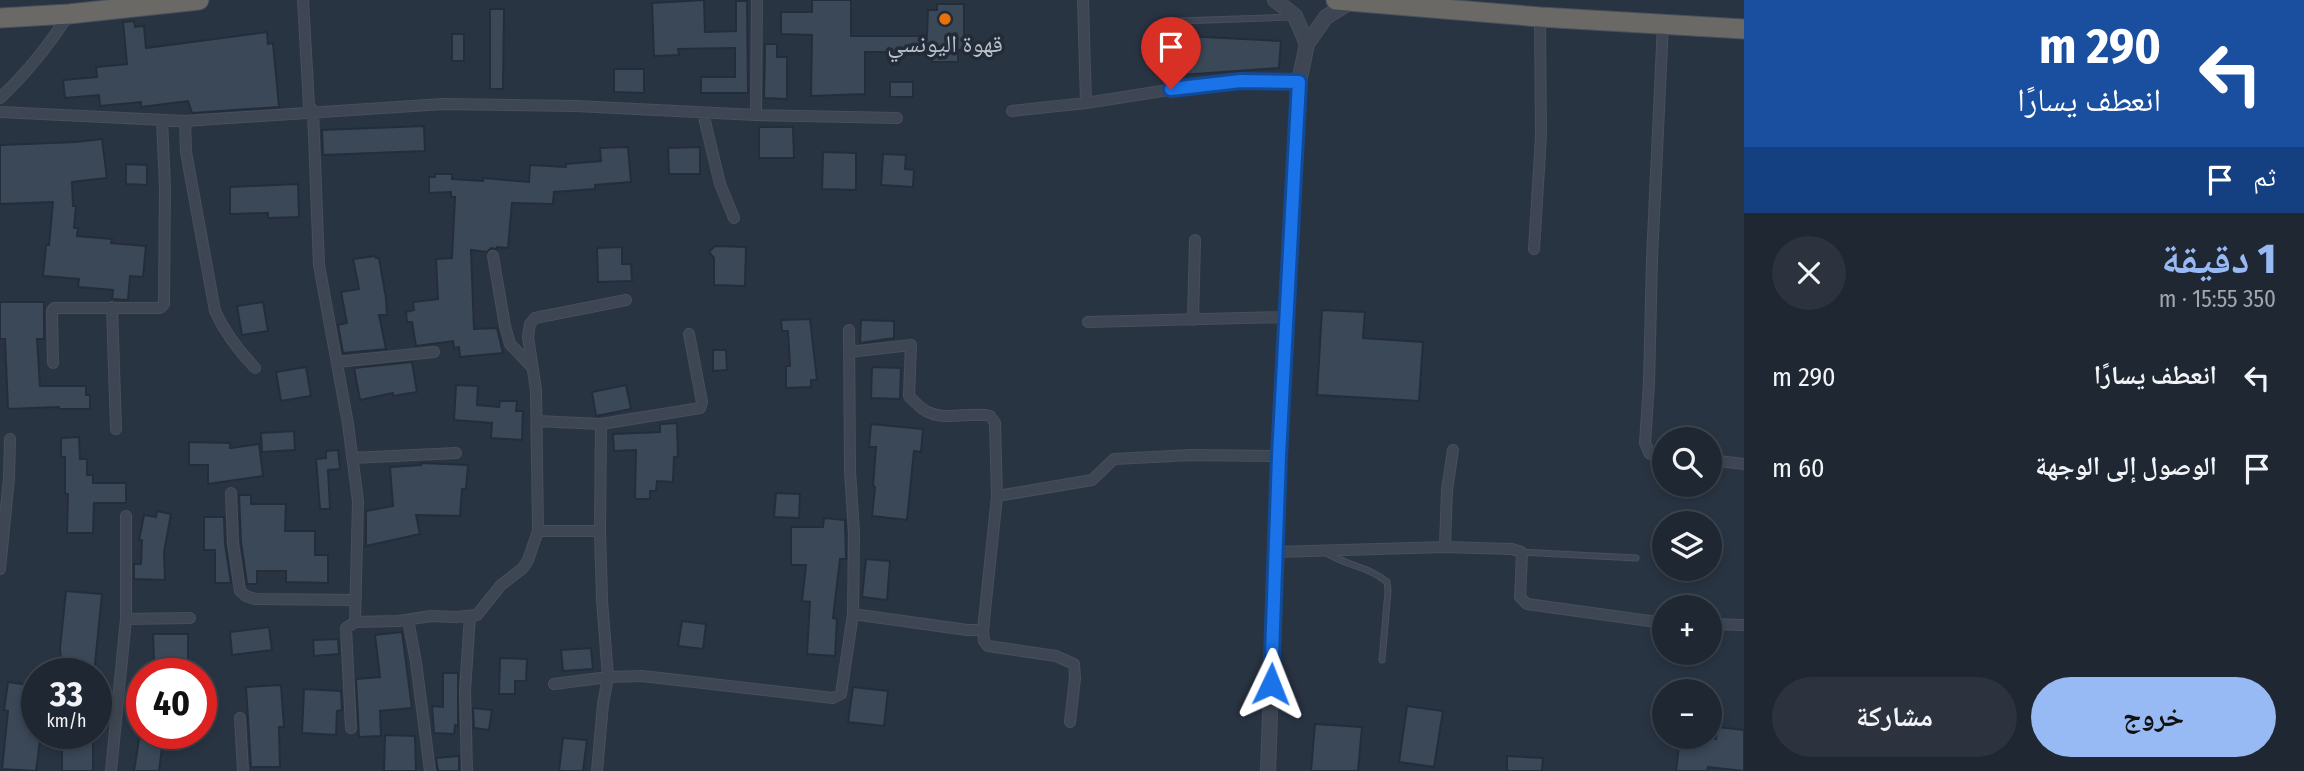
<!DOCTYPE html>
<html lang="ar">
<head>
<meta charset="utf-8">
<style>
	body { margin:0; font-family:"Fira Sans Condensed","Noto Naskh Arabic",sans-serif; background:#2c333e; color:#f1f3f6; direction:rtl; height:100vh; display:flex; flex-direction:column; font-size:26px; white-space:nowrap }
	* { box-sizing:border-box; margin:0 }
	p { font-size:23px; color:#a1a5ac }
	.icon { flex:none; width:38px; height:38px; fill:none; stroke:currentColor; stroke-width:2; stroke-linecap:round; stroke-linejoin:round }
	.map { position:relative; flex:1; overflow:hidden; direction:ltr }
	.sheet { display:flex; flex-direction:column; background:#1f2732; width:560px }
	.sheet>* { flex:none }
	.hud { background:#1a4fa0; color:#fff; overflow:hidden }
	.fabs { position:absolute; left:1652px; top:427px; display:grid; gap:14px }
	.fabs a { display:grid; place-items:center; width:70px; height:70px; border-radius:50%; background:#1f2732; box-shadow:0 4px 10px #0003,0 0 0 2px #3c444d; font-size:35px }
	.speed { position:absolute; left:21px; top:658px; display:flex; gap:14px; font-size:35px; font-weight:700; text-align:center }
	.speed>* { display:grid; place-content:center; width:91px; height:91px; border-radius:50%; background:#1f2732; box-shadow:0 4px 10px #0003,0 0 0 2px #3c444d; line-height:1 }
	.speed small { font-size:18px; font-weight:400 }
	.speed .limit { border:10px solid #d22; background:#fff; color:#111 }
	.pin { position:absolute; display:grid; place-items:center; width:60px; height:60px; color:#fff; margin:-72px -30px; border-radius:50% 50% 50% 0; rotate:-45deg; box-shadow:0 0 7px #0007 }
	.pin .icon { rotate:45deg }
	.me { position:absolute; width:77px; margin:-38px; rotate:2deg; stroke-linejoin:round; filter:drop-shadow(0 0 5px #0008) }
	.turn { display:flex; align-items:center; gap:24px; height:147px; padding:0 28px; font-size:32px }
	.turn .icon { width:91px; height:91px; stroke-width:2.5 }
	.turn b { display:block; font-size:49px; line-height:60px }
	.then { display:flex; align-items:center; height:66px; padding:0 28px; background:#0003; gap:14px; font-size:26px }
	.round { display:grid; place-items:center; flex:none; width:74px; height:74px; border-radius:37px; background:#2c333e }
	.headline { display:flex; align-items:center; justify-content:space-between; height:119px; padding:0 28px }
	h1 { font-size:42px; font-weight:800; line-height:52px; color:#98baf4 }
	.action { display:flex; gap:14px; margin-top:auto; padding:14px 28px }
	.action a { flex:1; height:80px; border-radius:42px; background:#98baf4; color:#111; font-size:28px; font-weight:800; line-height:80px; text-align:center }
	.action a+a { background:#2c333e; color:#f1f3f6 }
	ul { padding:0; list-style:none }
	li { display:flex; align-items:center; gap:21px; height:91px; padding:0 28px }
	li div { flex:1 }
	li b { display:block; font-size:26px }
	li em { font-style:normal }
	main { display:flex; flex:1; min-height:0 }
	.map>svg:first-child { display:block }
</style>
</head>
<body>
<main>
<section class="sheet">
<div class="hud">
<div class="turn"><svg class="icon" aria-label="left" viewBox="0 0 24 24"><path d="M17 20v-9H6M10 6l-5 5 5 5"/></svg><div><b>290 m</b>انعطف يسارًا</div></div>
<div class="then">ثم<svg class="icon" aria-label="arrive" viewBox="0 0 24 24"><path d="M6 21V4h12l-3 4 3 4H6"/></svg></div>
</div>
<div class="headline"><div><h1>1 دقيقة</h1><p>350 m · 15:55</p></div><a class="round"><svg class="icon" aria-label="close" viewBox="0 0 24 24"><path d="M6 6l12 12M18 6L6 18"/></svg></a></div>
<ul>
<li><svg class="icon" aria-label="left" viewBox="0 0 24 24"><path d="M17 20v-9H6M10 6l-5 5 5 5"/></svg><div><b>انعطف يسارًا</b></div><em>290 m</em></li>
<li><svg class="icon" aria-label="arrive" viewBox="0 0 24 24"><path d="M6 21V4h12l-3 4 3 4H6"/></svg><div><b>الوصول إلى الوجهة</b></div><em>60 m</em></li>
</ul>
<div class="action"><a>خروج</a><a>مشاركة</a></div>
</section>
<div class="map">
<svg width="1744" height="771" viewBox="0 0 1744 771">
	<rect width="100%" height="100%" fill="#293443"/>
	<path fill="#3b4858" stroke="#242d3a" stroke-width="2" d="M704 0 705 32 736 31V1H747L748 93H701V77H735V48L678 49 679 55 654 56 652 3Z
		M812 0H851V36H927L928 10H937V4H964V50H958V62H932V52H865V94L811 96 812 35 781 34V12H812Z
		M490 9H504L503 89H490Z
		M134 21 135 27 144 26 146 48 267 32 268 44 273 43 279 107 192 113 188 101 141 107V102L100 106 99 95 65 98 63 80 97 77 96 67 127 64 123 22Z
		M452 34H464V61H452Z
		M1166 35 1281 41 1279 68 1166 76Z
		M765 44H777V57H787V99L764 98Z
		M614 69H644V93L614 92Z
		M890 82H913V97H890Z
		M424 126 425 151 323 155 322 130Z
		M759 127H793L794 158H759Z
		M102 139 107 178 72 182 73 206H76L74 228H78L77 236 112 239 111 243 146 246 143 277 130 276 128 300 112 299 113 290 78 287 79 279 43 276 46 245H49L53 202 0 204V145L76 142Z
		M628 147 631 182 595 185V189L554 192 553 204 512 203 508 248 497 247V249L491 248 487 252 471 250 474 329 497 328 503 353 460 357 459 347 454 348 453 341 416 346 412 322H407L406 312 414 310 413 302 438 299 436 259 452 258 455 197H451V192L429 193V177H435V174H452V179L483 181V178L529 182 530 165 566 167V164L601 161 600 148Z
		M700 147V174H669L668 148Z
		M823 152 856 153V190L822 189Z
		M883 154 906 155 905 169 914 170 913 187 881 185Z
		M126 164 147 165V185L126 184Z
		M298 184 299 217 268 218V213L230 214V187Z
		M715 246 746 247 745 286 714 285V258L709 252Z
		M622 247V264H631L632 281 598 282 597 248Z
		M376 256V258H379L386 298 387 315H379L386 349 343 353 338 325 347 323 341 292 359 289 353 259Z
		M0 302H44V339H37L40 386H86V395H90V409H59V407L8 409 5 339H0Z
		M263 302 268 331 242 335 237 306Z
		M1322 310 1365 312 1363 338 1423 342 1419 401 1317 395Z
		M810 319 817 380H811V387L786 388V366H790L788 331H782L781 320Z
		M861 320 894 321V338L860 343Z
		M713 350H726L727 370 713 371Z
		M412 362 417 392 393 396V393L360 400 354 368Z
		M306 367 311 396 281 401 276 372Z
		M872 367 901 368 900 399 871 398Z
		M456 385 478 386 477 405 499 407 500 401H517L516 411H523L522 440 491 438 492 423 454 420Z
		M626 385 631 409 596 416 592 392Z
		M677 423 678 457H674L673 482 657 481 656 491H650V499H635L636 450 614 451 613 434 660 432V424Z
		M871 424 923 429 921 452 914 451 907 520 872 516 875 487 873 486 876 447H869Z
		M294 431 295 450 262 452 261 433Z
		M79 437 80 459H87V475H93V483H126V503H94L93 533H67L68 494H65V457H61V438Z
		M189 442 230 443V448L259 444 263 476 208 484V465H189Z
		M338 450 340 469 328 470 330 509H320L316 459 326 458V451Z
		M421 463 468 465 466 489H462L460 516 416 515 420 534 366 546V511L393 506 390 467 421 465Z
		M776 493 800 494 799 518 774 517Z
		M239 495H251V504H286L285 531H315V555H328V583L286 582V571H257V584H247L241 542Z
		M157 511 171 514 164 552 165 580 134 579V564H141L142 540H139L144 515 156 517Z
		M204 517H224L225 544 231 583H215V550H204Z
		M824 518 845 520 846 559H840L833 618 837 619 835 656 807 654 810 602 802 601 806 565H791V527H823Z
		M866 559 890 561 887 600 862 597Z
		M66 591 102 594 94 674H62L60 648Z
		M682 621 706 624 703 649 678 646Z
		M269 627 272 650 232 655 230 632Z
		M402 632 412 708 380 711 381 736 359 737 356 679 380 677 375 635Z
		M153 634H188V662L154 663Z
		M338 639 339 654 314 656 313 640Z
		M591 648 593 669 563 671 561 650Z
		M500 658 527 659 526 681H515V694H499Z
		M443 673H458V726L455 725 454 734 434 733 432 706 443 707Z
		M8 682 37 686V733H41L36 771 2 769 8 711 4 710Z
		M281 685 284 727H279L280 767H251L246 687Z
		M853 687 888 691 884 726 848 722Z
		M304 689 341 691 342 710 337 711 336 735 302 733Z
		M1407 706 1443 711 1434 767 1399 762Z
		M473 708 492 710 489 730 474 728Z
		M1315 724 1362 727 1358 771H1311Z
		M1717 727 1744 730V771L1708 767 1707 771H1676L1680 737 1716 739Z
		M62 733H93V771H62Z
		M140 733H164L159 771H134Z
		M385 735 415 736 416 771H384Z
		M563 738 587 740 583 771H559Z
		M459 756V771H438L436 758Z
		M1507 756 1543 758 1542 771H1507Z"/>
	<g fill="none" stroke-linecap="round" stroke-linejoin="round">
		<g stroke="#474f5c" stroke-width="7">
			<path id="service" d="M1179 21 1291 17
				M1325 552C1346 566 1368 566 1387 582L1388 591 1382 660
				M1521 552 1636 558"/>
		</g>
		<g stroke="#474f5c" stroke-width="12">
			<path id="minor" d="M303 0 309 105 313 111 319 265 348 424 358 501 355 622
				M1083 0 1086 103
				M1663 24 1652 259 1649 383 1645 443 1650 454 1664 456
				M0 98C27 73 49 45 69 14
				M1012 111 1086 103 1206 84 1241 81 1299 82
				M0 112 185 121 443 104 576 106 756 115 897 118
				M703 113 720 184 734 218
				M756 115 757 0
				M185 121 186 152 215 311C225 333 238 350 255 368
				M1534 249 1541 136 1540 17
				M493 256 505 326 510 344 531 366
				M112 307 116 429
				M1193 320 1195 240
				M1088 322 1286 317
				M849 352 911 345 909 396C914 401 920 408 926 411 945 422 970 411 990 416L995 423 997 496
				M337 362 434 352
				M53 363 52 311 54 308H160L164 304 165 186 162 121
				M537 421 601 424
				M352 458 456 453
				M1710 460 1744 464
				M231 493 233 543 240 591 246 596 255 599 356 600
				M538 531 536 390 528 337 530 324 535 318 626 300
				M1445 547 1447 490 1453 450
				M1276 552 1445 547 1512 549 1521 552 1522 555 1520 597 1527 604 1664 623
				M0 569 9 478 10 439
				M853 614 967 630H983
				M126 619 190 618
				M408 620 416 662 430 771
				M1710 624 1744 625
				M554 684 608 677 642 676 833 698 841 694 853 614 854 533 850 471 849 330
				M240 718 243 771
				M1070 722 1075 678 1074 664 1056 656 988 646 984 641 983 630 997 496 1092 480 1114 459 1192 455 1279 456
				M351 728 346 628 355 622 399 621 431 616 456 617 477 615 501 585 523 568 528 560 538 531H600
				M111 771 126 619V516
				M467 771 465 690 470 616
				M597 771 603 704 608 677 602 600 600 531 601 424 700 408 702 402 689 334"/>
		</g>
		<g stroke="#474f5c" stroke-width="16">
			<path id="tertiary" d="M1275 0 1295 16 1307 44
				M1268 771 1279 456 1299 82 1307 44 1326 17 1352 1"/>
		</g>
		<g stroke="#48515d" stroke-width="21">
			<path id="trunk" d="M1336 0 1540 17 1744 29
				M0 18 69 14 199 0"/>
		</g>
		<use href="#service" stroke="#3d4652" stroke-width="5"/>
		<use href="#minor" stroke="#3d4652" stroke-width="10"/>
		<use href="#tertiary" stroke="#3d4652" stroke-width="14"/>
		<use href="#trunk" stroke="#6a6966" stroke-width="19"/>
	</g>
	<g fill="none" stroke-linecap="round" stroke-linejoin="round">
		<g stroke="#114b97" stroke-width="18">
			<path id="route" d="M1171 89 1241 81 1299 82 1279 456 1271 684"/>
		</g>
		<use href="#route" stroke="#1a73e8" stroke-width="12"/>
	</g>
	<circle fill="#e8710a" stroke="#222b38" stroke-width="2.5" cx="945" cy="19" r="7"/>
	<g text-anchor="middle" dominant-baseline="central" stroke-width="7" stroke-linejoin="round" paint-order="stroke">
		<g font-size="24" fill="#bac1cc" stroke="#222b38">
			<text x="945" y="44">قهوة اليونسي</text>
		</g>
	</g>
</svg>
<div class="fabs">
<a><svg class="icon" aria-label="search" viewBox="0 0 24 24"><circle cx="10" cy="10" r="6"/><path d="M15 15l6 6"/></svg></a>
<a><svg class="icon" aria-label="layers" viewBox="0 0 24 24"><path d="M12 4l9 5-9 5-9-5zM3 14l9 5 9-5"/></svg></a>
<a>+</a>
<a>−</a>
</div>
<div class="speed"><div>33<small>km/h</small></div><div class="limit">40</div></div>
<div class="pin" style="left:1171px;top:89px;background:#d93025"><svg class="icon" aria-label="arrive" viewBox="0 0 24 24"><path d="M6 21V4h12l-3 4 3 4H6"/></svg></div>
<svg class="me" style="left:1271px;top:684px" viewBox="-20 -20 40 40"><path d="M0-17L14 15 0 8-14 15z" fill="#1a73e8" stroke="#fff" stroke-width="4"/></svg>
</div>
</main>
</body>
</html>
